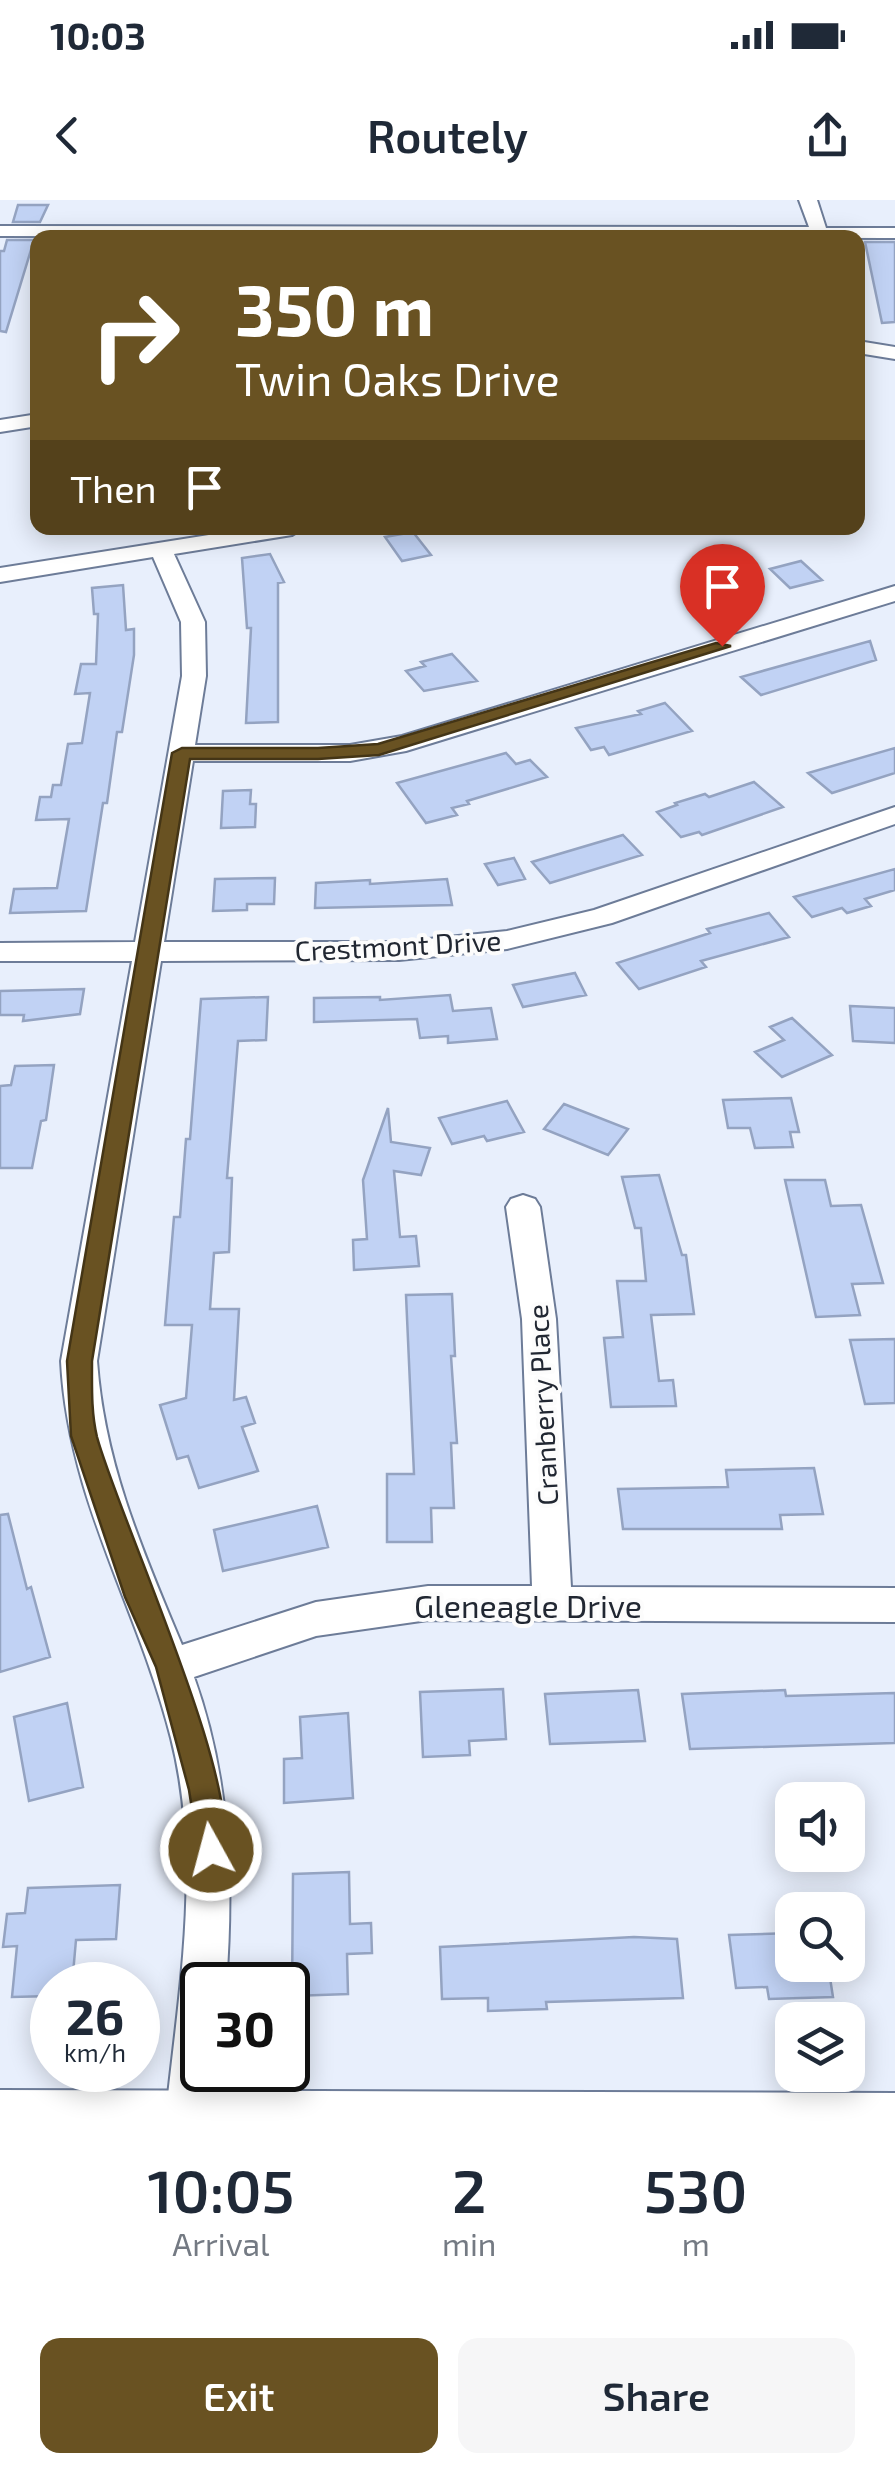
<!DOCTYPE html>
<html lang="en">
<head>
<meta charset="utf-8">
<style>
	body { margin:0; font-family:"Exo 2",sans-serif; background:#f6f6f7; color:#1f2937; height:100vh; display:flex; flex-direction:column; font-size:38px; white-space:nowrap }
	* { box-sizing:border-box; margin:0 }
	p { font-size:32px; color:#747a83 }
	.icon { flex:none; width:55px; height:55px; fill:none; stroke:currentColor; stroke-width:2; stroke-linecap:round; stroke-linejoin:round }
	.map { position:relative; height:1923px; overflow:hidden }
	.sheet { display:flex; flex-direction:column; background:#fff; flex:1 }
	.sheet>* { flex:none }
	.top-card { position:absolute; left:30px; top:30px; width:835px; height:305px; border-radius:20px; box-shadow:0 5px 25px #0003; background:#695222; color:#fff; overflow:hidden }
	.fabs { position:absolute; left:775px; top:1582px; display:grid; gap:20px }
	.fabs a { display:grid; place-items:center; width:90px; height:90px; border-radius:20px; background:#fff; box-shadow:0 5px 25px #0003; font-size:50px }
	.speed { position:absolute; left:30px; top:1762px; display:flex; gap:20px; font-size:50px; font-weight:700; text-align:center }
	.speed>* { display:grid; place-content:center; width:130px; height:130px; border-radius:50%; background:#fff; box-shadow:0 5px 25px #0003; line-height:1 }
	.speed small { font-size:25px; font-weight:400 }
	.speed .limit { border:5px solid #111; border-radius:15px; background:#fff; color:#111 }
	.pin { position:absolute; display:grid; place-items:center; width:85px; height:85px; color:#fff; margin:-102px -42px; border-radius:50% 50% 50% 0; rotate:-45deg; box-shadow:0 0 10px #0007 }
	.pin .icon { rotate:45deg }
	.me { position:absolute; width:110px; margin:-55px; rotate:353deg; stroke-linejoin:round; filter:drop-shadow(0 0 8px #0008) }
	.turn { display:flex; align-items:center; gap:35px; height:210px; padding:0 40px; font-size:45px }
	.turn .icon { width:130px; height:130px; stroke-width:2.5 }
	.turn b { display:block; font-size:70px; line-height:85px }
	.then { display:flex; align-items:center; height:95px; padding:0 40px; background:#0003; gap:20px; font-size:38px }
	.eta { display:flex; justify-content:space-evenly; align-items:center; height:170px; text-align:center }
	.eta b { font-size:60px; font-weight:600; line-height:70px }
	.cta { display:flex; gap:20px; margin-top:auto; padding:20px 40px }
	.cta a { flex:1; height:115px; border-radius:20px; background:#695222; color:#fff; font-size:40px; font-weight:600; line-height:115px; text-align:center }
	.cta a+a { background:#f6f6f7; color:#1f2937 }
	.status { display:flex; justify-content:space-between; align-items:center; height:70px; padding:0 50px; background:#fff; direction:ltr }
	.status svg { height:28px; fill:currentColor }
	header { display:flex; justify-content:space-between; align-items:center; height:130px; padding:0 40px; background:#fff; font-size:45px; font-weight:600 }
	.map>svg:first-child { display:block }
</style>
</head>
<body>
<div class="status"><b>10:03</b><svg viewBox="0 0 49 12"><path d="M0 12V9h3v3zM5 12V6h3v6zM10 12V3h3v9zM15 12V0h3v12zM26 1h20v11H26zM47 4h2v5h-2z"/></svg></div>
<header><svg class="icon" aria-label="back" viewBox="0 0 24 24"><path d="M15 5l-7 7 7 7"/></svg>Routely<svg class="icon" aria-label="share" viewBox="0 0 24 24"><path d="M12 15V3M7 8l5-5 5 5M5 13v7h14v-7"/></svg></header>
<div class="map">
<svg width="895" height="1923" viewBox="0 0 895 1923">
	<rect width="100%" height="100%" fill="#e8effc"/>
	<path fill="#c1d2f4" stroke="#94a3c1" stroke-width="2.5" d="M18 5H48L40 22H13Z
		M7 40H34L6 132 0 131V51H4Z
		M865 42H895V122L882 123Z
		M413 332 431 355 402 361 385 337Z
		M270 354 284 382 278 383V522L246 523 251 428H247L242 358Z
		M801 361 822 380 790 388 770 369Z
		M123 385 126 430 134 429V455L122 532H117L107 603H103L86 711 10 713 14 689 57 688 69 619 36 620 40 597H51L53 585H61L68 544 82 543 90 493 75 494 81 464H96L98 414H94L92 388Z
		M870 441 876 460 761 495 741 477Z
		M452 454 477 481 424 491 406 471 425 466 421 462Z
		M665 503 692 531 609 555 604 547 591 550 576 528 641 514 638 511Z
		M895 548V573L832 593 808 573Z
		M506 553 516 564 530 560 547 577 467 601 469 604 452 608 457 615 426 623 397 583Z
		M754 582 783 607 702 635 699 632 681 637 657 612 677 605 675 603 705 594 709 597Z
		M251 590 250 604H256L255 627 221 628 223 591Z
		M623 635 642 655 550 683 532 662Z
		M514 658 525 679 498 685 485 664Z
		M895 669V690L865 699 871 706 847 713 842 708 812 717 794 697Z
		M275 678 274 704H247V710L213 711 215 679Z
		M447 679 452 705 315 708 316 683 370 680V684Z
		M769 713 789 737 701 761 706 767 639 789 617 763 710 733 707 729Z
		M575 773 586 795 523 807 513 785Z
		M84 789 80 814 23 821 24 815H0V791Z
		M450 795 453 811 491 808 497 839 448 843V836L420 838 417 819 314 822V798L380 797V800Z
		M268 797 266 840 238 841 227 978H232L229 1052 214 1053 210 1109H239L234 1200 246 1197 255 1223 242 1227 258 1271 199 1288 188 1256 177 1259 160 1205 186 1198 192 1125H165L174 1017H180L186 939H190L201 799Z
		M850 806 895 808V843L853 841Z
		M792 818 832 855 782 877 755 852 784 840 770 827Z
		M54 865 46 920 41 921 32 968H0V886L11 885 15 866Z
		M791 898 799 932H790L793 947 755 948 750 928H728L723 900Z
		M507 901 524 932 487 941 484 936 452 944 439 918Z
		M564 904 628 929 608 955 544 929Z
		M388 908 391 942 430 948 421 975 394 971 400 1037 416 1036 419 1066 354 1070 353 1040 367 1039 363 980Z
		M659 975 682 1055H686L694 1114 651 1115 659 1181 673 1180 676 1206 611 1207 604 1138 623 1137 617 1081H646L641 1028H635L622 977Z
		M785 980H825L831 1006 861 1005 883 1083 852 1084 860 1115 816 1117Z
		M452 1094 455 1156H451L457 1243H451L454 1308H431L432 1342H387V1274H414L406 1095Z
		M895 1139V1203L865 1204 850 1140Z
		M814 1268 823 1314 780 1315 782 1329H623L618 1289 728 1287 726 1270Z
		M317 1306 328 1347 223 1371 214 1330Z
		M8 1314 27 1389 31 1387 50 1457 0 1472V1315Z
		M503 1489 506 1539 469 1541 470 1555 423 1557 420 1492Z
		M638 1490 645 1541 550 1544 545 1494Z
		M785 1490 786 1496 895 1493V1543L690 1549 682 1494Z
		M67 1503 83 1587 29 1601 14 1517Z
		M348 1513 353 1598 284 1603V1559L302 1558 300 1517Z
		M349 1672 350 1724 371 1723 372 1753 347 1754 348 1794 292 1796 293 1674Z
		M120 1685 116 1739 76 1740 72 1785H52V1796L12 1797 17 1746 3 1747 7 1714 25 1713 28 1688Z
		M792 1733V1765H828L833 1797 769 1799 767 1787 736 1788 729 1735Z
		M634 1737 677 1739 683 1798 546 1802 547 1809 488 1811V1798L442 1799 440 1747Z"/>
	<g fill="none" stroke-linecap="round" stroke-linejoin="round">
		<g stroke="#6d7c98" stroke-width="4">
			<path id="minor" d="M799 0H817L826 28H895V38L0 36V26L809 27Z
				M858 141 895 147V159L858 153Z
				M38 214V226L0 232V220Z
				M253 328H303L292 335 174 354 205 422 206 476 195 545H350L402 536 895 386V401L406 551 350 561H193L164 742H399L507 731 594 710 895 607V624L612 723 507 749 399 760 161 761 97 1161C104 1263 143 1352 182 1445L316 1402 428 1386H532L522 1119 506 1007 511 999 523 995 535 999 540 1007 556 1119 571 1387 895 1388V1422L428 1420 316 1436 194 1477C230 1578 234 1679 226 1785H202V1870H218L213 1923H165C178 1796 203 1664 171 1538 138 1407 68 1300 61 1161L132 761H0V743L135 742 182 476 181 422 153 357 0 382V368Z"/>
		</g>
		<g stroke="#6d7c98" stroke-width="4">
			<path id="tertiary" d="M0 1890 895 1893V1923H0Z"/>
		</g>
		<use href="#minor" fill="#fff" fill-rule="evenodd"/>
		<use href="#tertiary" fill="#fff" fill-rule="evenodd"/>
	</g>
	<path fill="#695222" stroke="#443516" stroke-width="2.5" d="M716 443 731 446 379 555 318 559H190L92 1161C92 1186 91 1212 97 1237 119 1318 249 1597 221 1660L211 1664 200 1660 189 1590 156 1467 125 1397 71 1236 67 1161 172 553 182 548H318L378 544Z"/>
	<g text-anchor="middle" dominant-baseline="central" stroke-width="8" stroke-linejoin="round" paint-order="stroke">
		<g font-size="28" fill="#212732" stroke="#fcfcfc">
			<text transform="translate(398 745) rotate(-3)">Crestmont Drive</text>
			<text transform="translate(542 1205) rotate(-93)">Cranberry Place</text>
		</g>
		<g font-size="32" fill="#212732" stroke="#fcfcfc">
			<text x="528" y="1405">Gleneagle Drive</text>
		</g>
	</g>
</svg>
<div class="fabs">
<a><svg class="icon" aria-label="sound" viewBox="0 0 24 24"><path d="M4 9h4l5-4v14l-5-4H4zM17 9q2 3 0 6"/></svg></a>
<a><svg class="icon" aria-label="search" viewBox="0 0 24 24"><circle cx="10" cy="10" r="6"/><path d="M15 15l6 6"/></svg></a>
<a><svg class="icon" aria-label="layers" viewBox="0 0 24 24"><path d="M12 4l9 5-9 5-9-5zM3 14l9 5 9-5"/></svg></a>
</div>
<div class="speed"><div>26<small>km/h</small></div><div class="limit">30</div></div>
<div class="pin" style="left:722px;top:446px;background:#d93025"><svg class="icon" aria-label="arrive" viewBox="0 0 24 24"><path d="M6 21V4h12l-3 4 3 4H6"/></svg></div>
<svg class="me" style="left:211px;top:1650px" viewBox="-20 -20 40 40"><circle r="17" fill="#695222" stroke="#fff" stroke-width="3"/><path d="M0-11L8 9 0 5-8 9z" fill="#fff"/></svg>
<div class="top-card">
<div class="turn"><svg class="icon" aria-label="right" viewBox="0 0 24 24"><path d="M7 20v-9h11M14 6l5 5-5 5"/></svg><div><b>350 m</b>Twin Oaks Drive</div></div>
<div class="then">Then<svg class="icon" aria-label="arrive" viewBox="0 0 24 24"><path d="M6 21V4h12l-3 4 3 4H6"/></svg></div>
</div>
</div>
<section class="sheet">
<div class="eta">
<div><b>10:05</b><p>Arrival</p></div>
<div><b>2</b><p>min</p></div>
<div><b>530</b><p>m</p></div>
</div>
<div class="cta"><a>Exit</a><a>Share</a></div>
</section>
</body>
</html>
